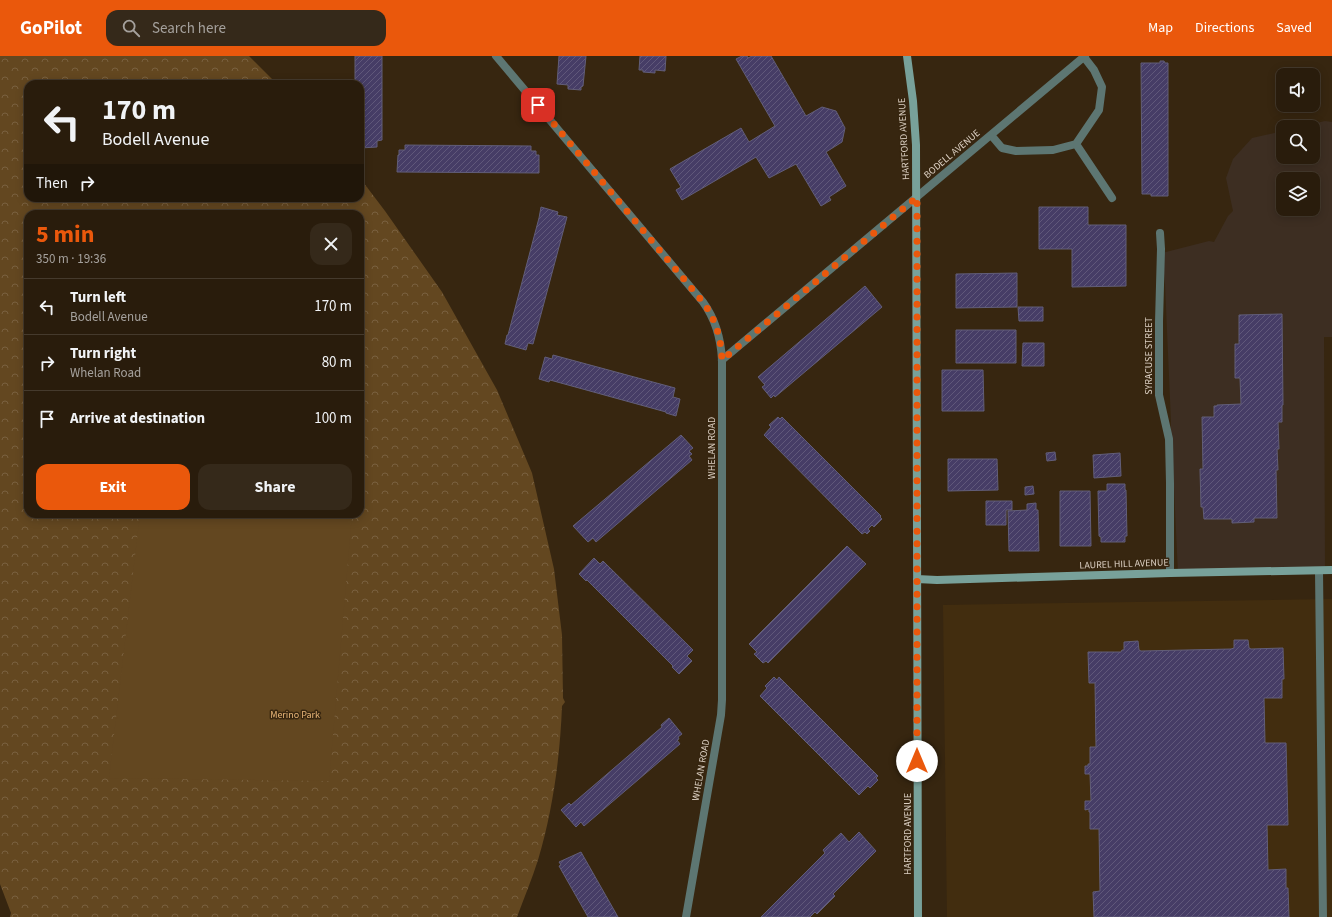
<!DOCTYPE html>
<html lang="en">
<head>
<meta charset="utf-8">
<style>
	body { margin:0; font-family:"Source Sans 3",sans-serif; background:#35291a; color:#f1f3f6; height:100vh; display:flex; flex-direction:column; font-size:15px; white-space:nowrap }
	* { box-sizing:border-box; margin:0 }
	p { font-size:13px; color:#a5a19d }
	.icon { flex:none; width:22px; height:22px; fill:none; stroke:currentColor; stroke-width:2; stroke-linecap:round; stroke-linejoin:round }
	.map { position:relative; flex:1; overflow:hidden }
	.drawer { position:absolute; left:24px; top:154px; width:340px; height:308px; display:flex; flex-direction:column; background:#291c0c; border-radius:12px; box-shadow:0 2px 10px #0003,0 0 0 1px #453a2d }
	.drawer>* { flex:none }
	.banner { position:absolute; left:24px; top:24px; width:340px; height:122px; border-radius:12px; box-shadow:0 2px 10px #0003,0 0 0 1px #453a2d; background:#291c0c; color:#f1f3f6; overflow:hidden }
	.fabs { position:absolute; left:1276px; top:12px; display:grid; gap:8px }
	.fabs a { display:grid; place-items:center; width:44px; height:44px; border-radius:8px; background:#291c0c; box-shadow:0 2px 10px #0003,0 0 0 1px #453a2d; font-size:20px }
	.pin { position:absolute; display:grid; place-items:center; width:34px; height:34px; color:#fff; margin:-17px; border-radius:8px; box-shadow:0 2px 6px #0006 }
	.me { position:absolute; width:44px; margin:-22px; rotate:0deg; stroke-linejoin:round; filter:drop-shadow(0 0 3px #0008) }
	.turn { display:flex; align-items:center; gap:14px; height:84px; padding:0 12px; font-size:18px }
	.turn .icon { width:52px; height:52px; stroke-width:2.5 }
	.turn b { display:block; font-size:28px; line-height:34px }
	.then { display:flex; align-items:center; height:38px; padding:0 12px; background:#0003; gap:8px; font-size:15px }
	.round { display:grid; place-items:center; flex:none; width:42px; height:42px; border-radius:12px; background:#35291a }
	.headline { display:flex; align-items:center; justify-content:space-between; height:68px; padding:0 12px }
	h1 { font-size:24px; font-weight:700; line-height:30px; color:#ea580c }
	.action { display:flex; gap:8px; margin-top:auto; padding:8px 12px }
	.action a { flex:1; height:46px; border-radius:12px; background:#ea580c; color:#fff; font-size:16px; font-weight:700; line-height:46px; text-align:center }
	.action a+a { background:#35291a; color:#f1f3f6 }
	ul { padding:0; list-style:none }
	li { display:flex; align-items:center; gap:12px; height:56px; padding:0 12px; border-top:1px solid #453a2d }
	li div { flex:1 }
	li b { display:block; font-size:15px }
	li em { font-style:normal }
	header { display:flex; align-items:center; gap:24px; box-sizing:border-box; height:56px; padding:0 20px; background:#ea580c; color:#fff }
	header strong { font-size:19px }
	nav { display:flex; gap:22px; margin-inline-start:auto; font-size:14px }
	.search { width:280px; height:36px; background:#35291a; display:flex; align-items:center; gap:10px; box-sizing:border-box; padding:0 14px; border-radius:12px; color:#a5a19d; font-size:15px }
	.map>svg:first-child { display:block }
</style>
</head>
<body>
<header>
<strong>GoPilot</strong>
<div class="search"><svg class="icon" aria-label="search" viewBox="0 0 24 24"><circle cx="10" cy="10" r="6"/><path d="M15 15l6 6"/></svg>Search here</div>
<nav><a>Map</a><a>Directions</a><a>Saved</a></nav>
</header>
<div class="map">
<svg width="1332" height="861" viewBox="0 0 1332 861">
	<defs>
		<pattern id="forest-crowns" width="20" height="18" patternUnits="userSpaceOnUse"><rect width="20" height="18" fill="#634720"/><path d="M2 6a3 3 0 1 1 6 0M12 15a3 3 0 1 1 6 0" fill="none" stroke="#79603f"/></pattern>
		<pattern id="building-hatch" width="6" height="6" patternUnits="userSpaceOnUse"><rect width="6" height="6" fill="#463d66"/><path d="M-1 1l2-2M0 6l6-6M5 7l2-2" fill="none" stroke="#60587a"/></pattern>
	</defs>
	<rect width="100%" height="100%" fill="#372610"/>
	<path fill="#3d2e22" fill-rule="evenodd" d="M1325 65 1332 66V281H1324L1325 515 1178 518 1172 389 1171 379V366L1165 228 1162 197 1209 185 1214 186 1228 160 1233 155 1226 122 1233 103 1252 82 1283 75V101H1313V71H1299ZM1283 123H1313V153H1283Z"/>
	<path fill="#422d0f" d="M1332 543V861H947L943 549Z"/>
	<path fill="url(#forest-crowns)" fill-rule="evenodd" d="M0 0H249L277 28H28V142H360V122L385 155 442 236 497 334 532 417 554 513 562 579 563 642 565 646 562 650C560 701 553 754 538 804 532 823 524 842 517 861H10L11 857 0 828ZM28 158H360V458H28Z"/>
	<path fill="#634720" d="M140 458H352L329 725 109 722Z"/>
	<path fill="url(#building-hatch)" stroke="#625e79" d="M355 0H382V84L377 85V91L360 92V28H355Z
		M559 0H586L583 30 581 31V34L568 33V29L557 28Z
		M640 0H666L665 15 655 14V17L643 16V14H639Z
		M742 0H747L748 2 752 0H771L806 60 822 51 836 55 845 72 842 86 826 96 846 130 829 141 831 144 821 150 796 108 769 122 756 101 682 144 676 134 681 131 670 113 741 72 749 86 775 70 736 3Z
		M1160 5H1164L1165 7H1168V140H1151V138H1142L1141 7H1160Z
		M405 89 531 90V95H536V99H539V117L397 116 398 99H399V94H405Z
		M541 151 558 156 557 159 567 161 533 288 528 287 526 294 505 288 507 279H508L539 162Z
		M1039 151H1088V169H1126V230L1072 231V193H1039Z
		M1017 217V251L956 252V218Z
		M865 230 882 251 775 341 774 339 771 342 762 331 765 329 758 321Z
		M1018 251H1043V265H1019Z
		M1282 258 1283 349H1282V366H1278L1279 393H1277L1278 414H1276L1277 462H1254V466L1232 467V463H1204L1203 451H1201L1200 413H1203L1202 361H1214V350H1217V349L1241 348 1240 322H1235V288H1239V259Z
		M956 274H1016V307H956Z
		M1023 287H1044V310H1022Z
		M553 299 675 332 673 341 680 343 676 360 666 357V356L550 324 549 326 539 323 545 301 552 303Z
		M942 314H983L984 355H942Z
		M778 361 780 363 782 361 881 460 880 461 882 463 874 471 872 469 868 473 870 475 867 478 865 476 862 478 764 379 771 371 769 369Z
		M681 379 693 392 689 395 692 398 689 400 692 404 596 486 593 482 588 486 573 470Z
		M1055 396 1056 404 1047 405 1046 397Z
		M1120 397 1121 420 1094 422 1093 399Z
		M948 403H997L998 434 948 435Z
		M1107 428H1125V434H1126L1127 480H1125V486H1101V481L1099 480 1098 435H1107Z
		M1033 430 1034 438 1025 439V431Z
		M1060 435H1090L1091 490H1060Z
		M986 445H1012V454H1006V469H986Z
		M1036 447V454H1038L1039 495H1009L1008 455 1027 454V448Z
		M847 490 866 508 769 606 768 607 766 605 763 607 754 598 757 596 749 588Z
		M594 502 600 508 603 505 693 594 687 600 692 605 679 618 672 611 673 610 587 524 586 525 579 518Z
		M1234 584H1248L1249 592 1251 593 1283 592 1284 623H1282V642H1264L1265 687H1286L1288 769H1267L1268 814 1286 813V832H1288L1289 861H1094L1093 836 1100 835 1099 773H1090V756H1089V753L1085 754V745H1091L1090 718H1085V710H1088V708H1090V691H1096L1095 627H1089L1088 596H1121L1122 594H1124V586L1138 585 1139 594 1141 595 1231 593 1234 592Z
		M774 621 777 624 779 621 878 720 876 722 878 724 870 732 868 730 859 739 760 640 767 632 765 630Z
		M669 662 682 678 678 681 679 683 677 684 680 688 584 770 581 766 576 771 561 754 569 747 571 749 662 671 661 669Z
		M859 776 876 795 833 838 835 840 817 858 815 856 810 861H761L825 797 823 794 841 777 849 786Z
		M581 796 618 861H588L559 810 561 809 559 806Z"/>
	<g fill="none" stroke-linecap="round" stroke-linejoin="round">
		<path stroke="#5d7672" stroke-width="8" d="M1319 515 1323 861"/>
		<path stroke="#5d7672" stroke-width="8" d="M496 0 703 246C716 264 721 283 722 304V644L721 659 686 861
			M991 79 1002 92 1016 95 1053 94 1076 88 1099 54 1102 31 1094 14 1084 1
			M1076 88 1112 142
			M1160 177 1161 193 1159 266V339L1169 383 1170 427V517
			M722 304 1085 0"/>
		<path stroke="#78a19a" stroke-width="8" d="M907 0 913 45 916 89 918 861
			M917 523 937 524 1170 517 1332 514"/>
	</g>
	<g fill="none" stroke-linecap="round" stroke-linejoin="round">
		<path stroke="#ea580c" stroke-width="7" stroke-dasharray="0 12.6" d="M538 49 703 246C716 264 721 282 722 304L917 141V705"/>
	</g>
	<g text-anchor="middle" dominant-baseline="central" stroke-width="3" stroke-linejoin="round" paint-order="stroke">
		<g font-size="10" fill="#dbcfc2" stroke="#372610">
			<text transform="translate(904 83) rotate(-93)">HARTFORD AVENUE</text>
			<text transform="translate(952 98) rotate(-40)">BODELL AVENUE</text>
			<text transform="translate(1149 300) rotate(-90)">SYRACUSE STREET</text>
			<text transform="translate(712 392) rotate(-90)">WHELAN ROAD</text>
			<text transform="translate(1124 508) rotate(-2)">LAUREL HILL AVENUE</text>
			<text transform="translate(701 714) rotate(-80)">WHELAN ROAD</text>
			<text transform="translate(908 778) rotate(-90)">HARTFORD AVENUE</text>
		</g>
		<g font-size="10" fill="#e7b577" stroke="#372610">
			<text x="295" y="659">Merino Park</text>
		</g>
	</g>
</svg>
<div class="fabs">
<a><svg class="icon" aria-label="sound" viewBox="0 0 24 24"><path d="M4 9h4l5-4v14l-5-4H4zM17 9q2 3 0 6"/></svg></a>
<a><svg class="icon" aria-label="search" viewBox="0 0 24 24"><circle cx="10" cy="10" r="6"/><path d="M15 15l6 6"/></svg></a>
<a><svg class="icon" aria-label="layers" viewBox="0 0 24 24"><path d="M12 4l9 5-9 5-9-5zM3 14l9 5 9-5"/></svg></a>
</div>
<div class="pin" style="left:538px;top:49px;background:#d93025"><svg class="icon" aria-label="arrive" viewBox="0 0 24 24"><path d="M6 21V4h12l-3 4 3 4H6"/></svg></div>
<svg class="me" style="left:917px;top:705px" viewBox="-20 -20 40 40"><circle r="19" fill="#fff"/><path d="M0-13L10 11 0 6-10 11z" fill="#ea580c"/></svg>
<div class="banner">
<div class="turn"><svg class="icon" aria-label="left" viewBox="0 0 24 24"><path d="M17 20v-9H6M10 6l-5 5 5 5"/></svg><div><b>170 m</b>Bodell Avenue</div></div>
<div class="then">Then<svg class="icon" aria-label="right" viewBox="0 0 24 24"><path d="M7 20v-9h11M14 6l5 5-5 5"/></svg></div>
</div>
<section class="drawer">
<div class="headline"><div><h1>5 min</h1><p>350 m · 19:36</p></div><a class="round"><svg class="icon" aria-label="close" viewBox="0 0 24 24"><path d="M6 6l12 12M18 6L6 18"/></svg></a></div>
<ul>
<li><svg class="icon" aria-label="left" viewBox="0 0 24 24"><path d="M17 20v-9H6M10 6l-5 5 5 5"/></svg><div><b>Turn left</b><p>Bodell Avenue</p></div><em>170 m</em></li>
<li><svg class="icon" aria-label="right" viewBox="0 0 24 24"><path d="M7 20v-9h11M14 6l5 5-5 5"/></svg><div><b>Turn right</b><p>Whelan Road</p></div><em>80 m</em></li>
<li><svg class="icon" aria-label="arrive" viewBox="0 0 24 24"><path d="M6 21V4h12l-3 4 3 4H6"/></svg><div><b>Arrive at destination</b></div><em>100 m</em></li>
</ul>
<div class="action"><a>Exit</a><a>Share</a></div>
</section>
</div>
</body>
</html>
